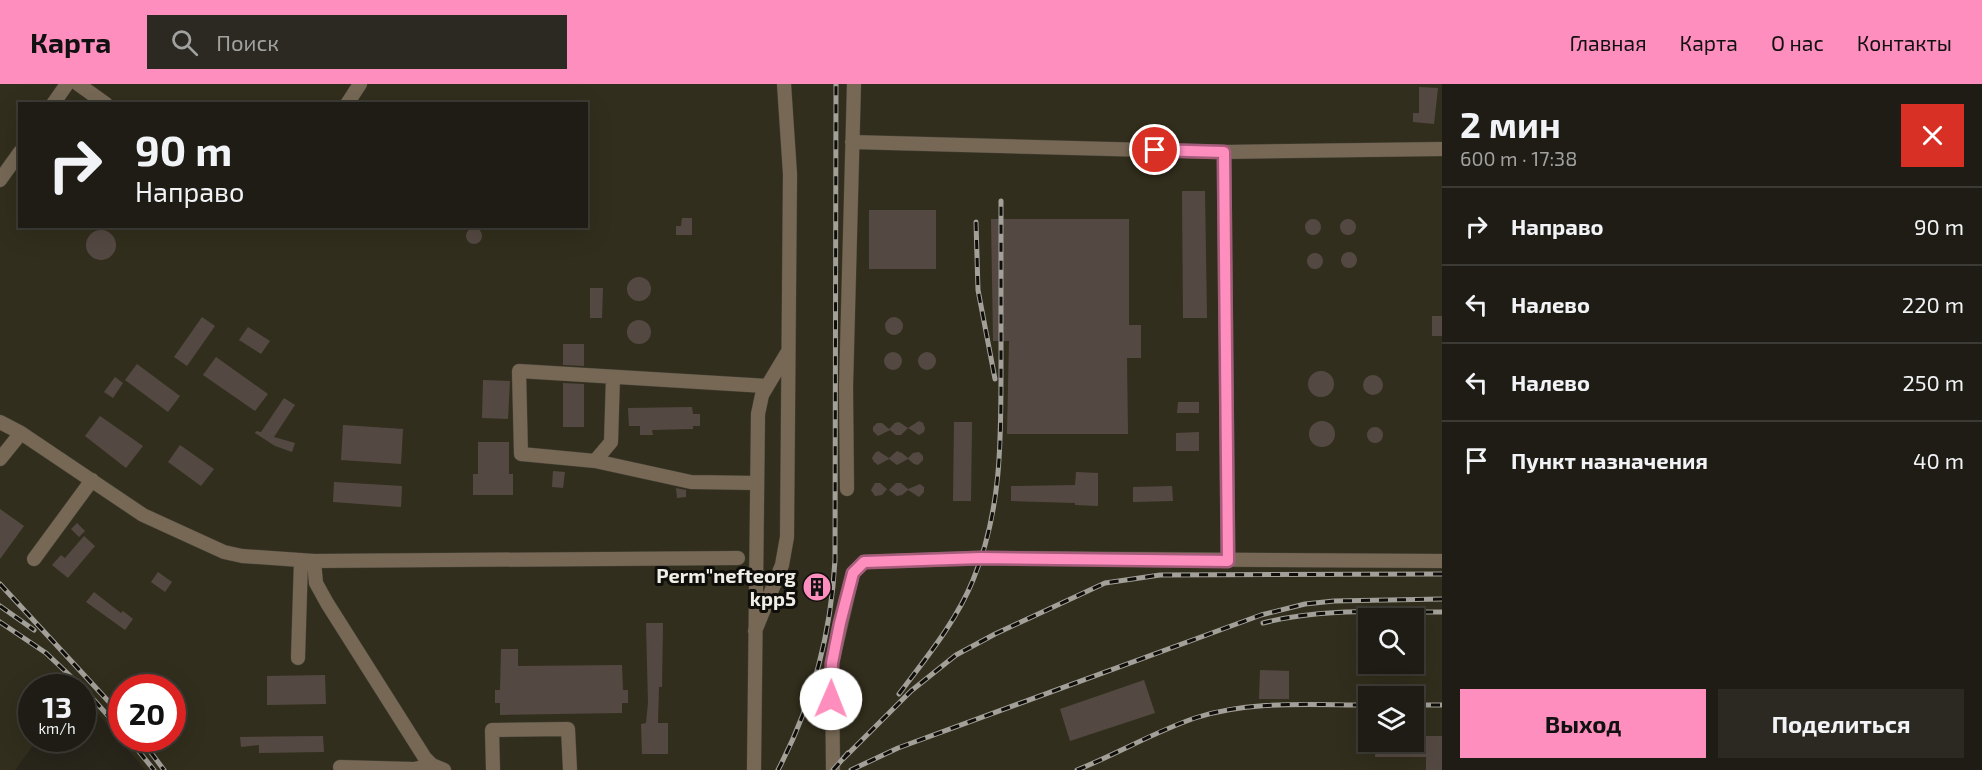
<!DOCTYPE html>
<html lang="ru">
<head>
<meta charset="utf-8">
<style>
	body { margin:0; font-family:"Exo 2",sans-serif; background:#2b2922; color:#f1f3f6; height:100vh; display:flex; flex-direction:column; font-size:22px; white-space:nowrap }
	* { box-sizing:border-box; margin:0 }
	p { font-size:20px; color:#a1a1a0 }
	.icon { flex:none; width:33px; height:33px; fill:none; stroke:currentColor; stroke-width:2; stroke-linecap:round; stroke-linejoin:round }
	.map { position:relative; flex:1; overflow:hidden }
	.side { display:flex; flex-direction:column; background:#1e1c14; width:540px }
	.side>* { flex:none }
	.guide { position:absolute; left:18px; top:18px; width:570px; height:126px; border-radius:0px; box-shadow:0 6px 24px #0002,0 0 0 2px #3c3a34; background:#1e1c14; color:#f1f3f6; overflow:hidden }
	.tools { position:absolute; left:1358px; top:524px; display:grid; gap:12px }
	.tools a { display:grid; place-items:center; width:66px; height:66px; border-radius:0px; background:#1e1c14; box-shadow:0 6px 24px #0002,0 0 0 2px #3c3a34; font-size:30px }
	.speed { position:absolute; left:18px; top:590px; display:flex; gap:12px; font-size:30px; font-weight:700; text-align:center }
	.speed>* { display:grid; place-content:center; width:78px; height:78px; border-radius:50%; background:#1e1c14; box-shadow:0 6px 24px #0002,0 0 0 2px #3c3a34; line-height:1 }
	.speed small { font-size:15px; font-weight:400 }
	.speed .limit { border:9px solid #d22; background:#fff; color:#111 }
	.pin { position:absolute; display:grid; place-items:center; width:51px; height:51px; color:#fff; margin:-26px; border:3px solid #fff; border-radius:50%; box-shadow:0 2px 6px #0007 }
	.me { position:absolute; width:66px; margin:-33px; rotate:1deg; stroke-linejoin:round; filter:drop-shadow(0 0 4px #0008) }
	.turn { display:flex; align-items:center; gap:21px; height:126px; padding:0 18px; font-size:27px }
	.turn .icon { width:78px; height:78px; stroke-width:2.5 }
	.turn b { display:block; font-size:42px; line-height:51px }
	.round { display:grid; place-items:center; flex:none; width:63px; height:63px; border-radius:0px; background:#2b2922 }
	.head { display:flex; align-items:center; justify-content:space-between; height:102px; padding:0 18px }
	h1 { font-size:36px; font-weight:700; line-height:45px }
	.cta { display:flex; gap:12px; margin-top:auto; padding:12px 18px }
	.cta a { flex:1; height:69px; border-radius:0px; background:#fe8ebd; color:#111; font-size:24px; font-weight:700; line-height:69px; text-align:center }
	.cta a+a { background:#2b2922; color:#f1f3f6 }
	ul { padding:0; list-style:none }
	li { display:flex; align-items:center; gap:18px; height:78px; padding:0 18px; border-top:2px solid #3c3a34 }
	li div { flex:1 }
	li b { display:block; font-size:22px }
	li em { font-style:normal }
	header { display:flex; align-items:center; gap:36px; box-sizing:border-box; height:84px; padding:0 30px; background:#fe8ebd; color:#111 }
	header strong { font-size:28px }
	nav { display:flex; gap:33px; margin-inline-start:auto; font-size:21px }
	.search { width:420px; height:54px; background:#2b2922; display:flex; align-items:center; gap:15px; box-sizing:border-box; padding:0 21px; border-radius:0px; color:#a1a1a0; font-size:22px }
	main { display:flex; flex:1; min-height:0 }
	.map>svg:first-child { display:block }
</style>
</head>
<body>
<header>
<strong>Карта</strong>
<div class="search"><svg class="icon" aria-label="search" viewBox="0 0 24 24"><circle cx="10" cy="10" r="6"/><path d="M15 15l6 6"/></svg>Поиск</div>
<nav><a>Главная</a><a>Карта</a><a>О нас</a><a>Контакты</a></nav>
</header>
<main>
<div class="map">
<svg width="1442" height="686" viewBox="0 0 1442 686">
	<rect width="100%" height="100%" fill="#28251b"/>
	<path fill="#322e1d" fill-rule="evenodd" d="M0 0H1442V686H145L83 612 82 603H32V654H39L15 686H0ZM20 20H586V142H20ZM1368 534H1413V579H1368ZM122 603H172V654H122ZM1368 612H1413V657H1368Z"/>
	<path fill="#544942" d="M1419 3 1438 4 1434 40 1413 38V29H1419Z
		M1182 107H1205L1207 234H1183Z
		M869 126H936V185H869Z
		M682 134H692V151H676V142H681Z
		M1340 143a8 8 0 1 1 16 0a8 8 0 1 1-16 0Z
		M1305 143a8 8 0 1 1 16 0a8 8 0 1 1-16 0Z
		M991 135H1129V241H1141V274H1127L1128 350H1007L1009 257H993Z
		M466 152a8 8 0 1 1 16 0a8 8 0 1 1-16 0Z
		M86 161a15 15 0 1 1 30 0a15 15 0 1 1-30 0Z
		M1341 176a8 8 0 1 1 16 0a8 8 0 1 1-16 0Z
		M1307 177a8 8 0 1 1 16 0a8 8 0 1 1-16 0Z
		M627 205a12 12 0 1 1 24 0a12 12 0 1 1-24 0Z
		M590 204H603L602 234H590Z
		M1432 232H1442V252H1432Z
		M202 233 215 242 187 282 174 273Z
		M885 242a9 9 0 1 1 18 0a9 9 0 1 1-18 0Z
		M627 248a12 12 0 1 1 24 0a12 12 0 1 1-24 0Z
		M248 243 270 257 261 270 239 256Z
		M563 260H584V282L563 281Z
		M918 277a9 9 0 1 1 18 0a9 9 0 1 1-18 0Z
		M884 277a9 9 0 1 1 18 0a9 9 0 1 1-18 0Z
		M216 273 268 310 255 327 203 291Z
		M137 280 180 312 168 328 125 296Z
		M1308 300a13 13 0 1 1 26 0a13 13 0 1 1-26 0Z
		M1363 301a10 10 0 1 1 20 0a10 10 0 1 1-20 0Z
		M115 293 123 299 113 314 104 308Z
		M483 296 510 297 508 335 482 334Z
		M563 299 584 300V343H563Z
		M284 314 295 321 274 353 295 359 292 368 275 362 255 349 256 347 261 348Z
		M1178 318H1199V329H1177Z
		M692 323 693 330H700V342H693V345L652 346 653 351H640V342H629L628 324Z
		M100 332 143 362 126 384 85 352Z
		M1309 350a13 13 0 1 1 26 0a13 13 0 1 1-26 0Z
		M919 337 923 339 925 344 924 348 919 351 908 344Z
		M899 338 908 344 901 351H896L890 346 878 352 873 347V343L877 339H882L889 345 895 339Z
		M954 338H972L971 417H953Z
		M343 341 403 345 401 380 341 376Z
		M1367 351a8 8 0 1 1 16 0a8 8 0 1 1-16 0Z
		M1199 348V367H1176V349Z
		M478 358H509V390H513V411H473V390H478Z
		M180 361 214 385 201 402 168 378Z
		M878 367 889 374 897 367 902 369 908 374 913 369 919 368 923 372V376L918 381 914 380 908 375 897 381 889 375 878 381 874 378 872 374 875 369Z
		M553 387 565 388 563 404 552 403Z
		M1076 388 1098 389V422L1075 421V419L1011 417V402L1075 401Z
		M334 398 402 402 401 423 333 418Z
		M875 399H880L887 405 882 411 875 412 871 406Z
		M896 399H901L908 405 920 400 924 403V408L919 413 908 406 902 411 897 412 889 406Z
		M1172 402 1173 417 1133 418V403Z
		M676 404 686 406V413L677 414Z
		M0 425 24 442 0 475Z
		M77 439 85 447 79 453 71 445Z
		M84 452 95 462 68 494 52 481 61 471 65 474Z
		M158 488 172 498 165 508 151 498Z
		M810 496H825V509H810Z
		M94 508 121 529 123 527 133 535 125 546 86 518Z
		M646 539H663L662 603H659L658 639H668V670H642L641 640 646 639 648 619Z
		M501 565H518V582L622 581 623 606H628V619H622V629L500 631V619H495V606H500Z
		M1260 586 1289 587V615H1259Z
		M325 591 326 620 267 621V592Z
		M1144 596 1155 629 1070 657 1060 625Z
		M323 652 324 668 259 669V661L241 663 240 653Z
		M1413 652H1442V686H1426V673H1375L1376 657H1413Z"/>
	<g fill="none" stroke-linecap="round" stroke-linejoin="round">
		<g stroke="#444137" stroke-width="15">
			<path id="minor" d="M78 0 106 20
				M53 20 67 0
				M347 20 360 0
				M852 58 1224 68 1442 65
				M1224 68 1228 477
				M0 96 20 68
				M613 293 611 358 595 377 521 370 519 287 766 302
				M0 338 21 349 143 431 224 468 242 472 314 477 738 474
				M0 375 21 349
				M595 377 691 398 757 399
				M847 405 846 303 854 0
				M34 475 92 396
				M314 477 316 499 327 519 425 674 432 681 444 686
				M755 547 782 481 787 453 790 90 784 0
				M298 574 301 476
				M340 683 414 685 432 681
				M493 686 492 646 568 645 570 686
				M754 686 758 330 762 311 787 269
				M833 686 832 579 853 489 864 478 981 474 1442 477"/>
		</g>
		<use href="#minor" stroke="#766855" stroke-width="14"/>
		<g stroke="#a2a098" stroke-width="5">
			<path id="rail" d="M976 138 978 206 995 295
				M0 500 122 632
				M0 522 34 546
				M0 538 46 569 82 603
				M1263 539C1321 524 1382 528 1442 528
				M82 603 122 647
				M899 610C926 574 956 538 973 496 1002 426 1001 355 1001 281 1001 226 1001 172 1001 117
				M1413 621H1442
				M128 654 154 686
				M140 654 164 686
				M843 675 911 607 956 571 995 550 1105 499 1160 491 1442 490
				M778 686C812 621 831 550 835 476L836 0
				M833 686 848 669
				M851 686 898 664 1261 531 1305 520 1334 517 1442 515
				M1077 686C1117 670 1154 648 1195 634 1250 616 1311 621 1368 621"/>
		</g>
		<use href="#rail" stroke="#0f0e0a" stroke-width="3" stroke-dasharray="9" stroke-linecap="butt"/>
	</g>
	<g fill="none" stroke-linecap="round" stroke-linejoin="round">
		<g stroke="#a55c7b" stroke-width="15">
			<path id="route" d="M831 615 832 579 840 539 853 489 864 478 981 474 1228 477 1224 68 1155 66"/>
		</g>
		<use href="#route" stroke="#fe8ebd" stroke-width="10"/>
	</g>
	<defs>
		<g id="building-disc" transform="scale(1.5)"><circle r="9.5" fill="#fe8ebd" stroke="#0f0e0a"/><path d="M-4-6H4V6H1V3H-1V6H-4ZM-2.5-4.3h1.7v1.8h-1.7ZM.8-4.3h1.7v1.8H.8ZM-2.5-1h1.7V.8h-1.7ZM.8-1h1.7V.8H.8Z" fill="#111"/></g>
	</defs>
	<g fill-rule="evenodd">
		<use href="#building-disc" x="817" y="503"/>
	</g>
	<g text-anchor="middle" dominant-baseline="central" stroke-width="6" stroke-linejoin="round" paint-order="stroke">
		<g font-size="20" font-weight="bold" fill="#efede6" stroke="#0f0e0a" text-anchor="end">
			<text x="796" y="491">Perm"nefteorg<tspan x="796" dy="23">kpp5</tspan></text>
		</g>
	</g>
</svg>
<div class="tools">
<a><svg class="icon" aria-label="search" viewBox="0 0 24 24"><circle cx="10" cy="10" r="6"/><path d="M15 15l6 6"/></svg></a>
<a><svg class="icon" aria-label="layers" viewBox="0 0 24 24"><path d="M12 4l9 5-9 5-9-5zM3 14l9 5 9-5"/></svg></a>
</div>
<div class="speed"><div>13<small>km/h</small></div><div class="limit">20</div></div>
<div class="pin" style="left:1155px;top:66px;background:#d93025"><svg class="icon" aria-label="arrive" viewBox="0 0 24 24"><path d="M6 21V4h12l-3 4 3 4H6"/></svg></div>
<svg class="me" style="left:831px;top:615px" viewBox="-20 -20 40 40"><circle r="19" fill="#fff"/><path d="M0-13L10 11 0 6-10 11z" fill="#fe8ebd"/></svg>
<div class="guide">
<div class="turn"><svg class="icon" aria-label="right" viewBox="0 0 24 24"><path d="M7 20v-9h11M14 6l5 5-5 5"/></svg><div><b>90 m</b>Направо</div></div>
</div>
</div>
<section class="side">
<div class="head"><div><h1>2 мин</h1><p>600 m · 17:38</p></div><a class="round" style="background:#d93025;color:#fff"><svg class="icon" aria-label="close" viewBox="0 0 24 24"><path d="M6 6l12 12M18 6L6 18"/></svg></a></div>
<ul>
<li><svg class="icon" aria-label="right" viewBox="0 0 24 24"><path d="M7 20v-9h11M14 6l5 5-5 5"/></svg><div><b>Направо</b></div><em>90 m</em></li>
<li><svg class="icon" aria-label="left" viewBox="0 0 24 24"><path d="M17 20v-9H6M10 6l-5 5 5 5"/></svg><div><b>Налево</b></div><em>220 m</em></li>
<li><svg class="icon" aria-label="left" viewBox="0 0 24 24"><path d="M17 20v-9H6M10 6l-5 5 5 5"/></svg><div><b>Налево</b></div><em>250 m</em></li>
<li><svg class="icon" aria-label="arrive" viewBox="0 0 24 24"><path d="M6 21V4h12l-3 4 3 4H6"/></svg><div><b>Пункт назначения</b></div><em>40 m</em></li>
</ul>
<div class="cta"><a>Выход</a><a>Поделиться</a></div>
</section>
</main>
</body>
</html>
